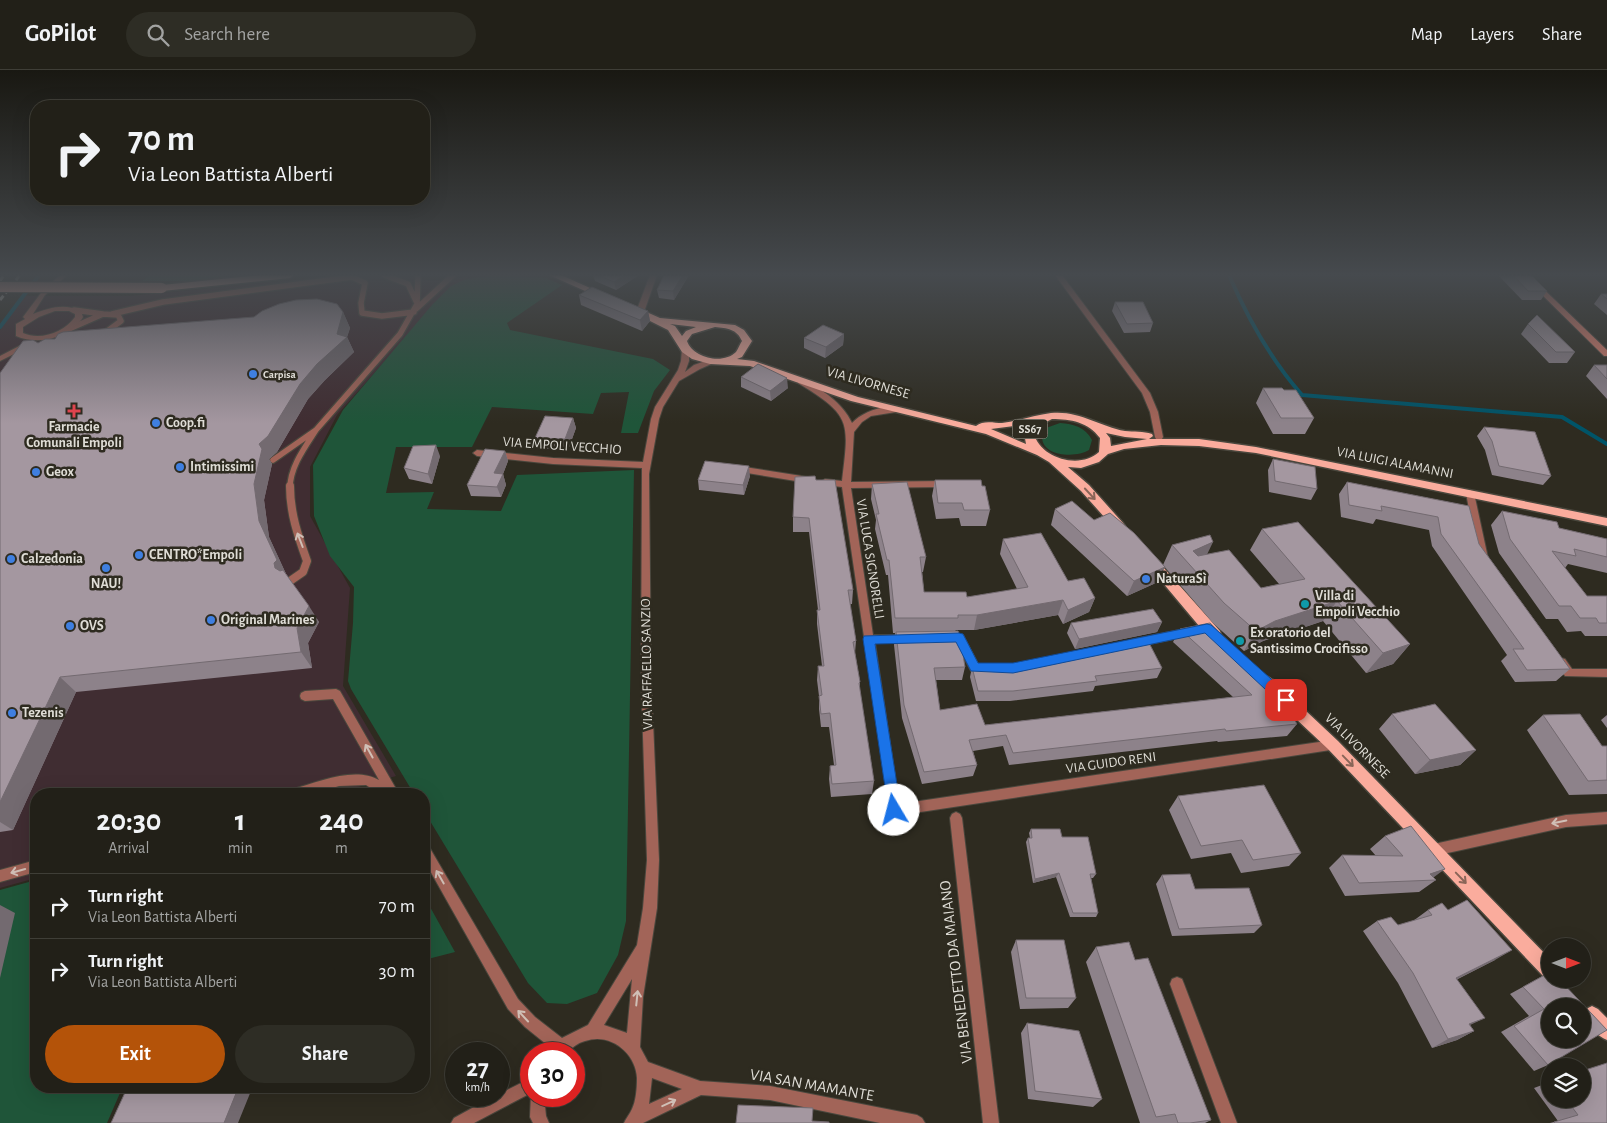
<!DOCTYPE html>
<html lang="en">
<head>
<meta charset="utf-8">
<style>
	body { margin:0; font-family:"Alegreya Sans",sans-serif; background:#2e2d25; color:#f1f3f6; height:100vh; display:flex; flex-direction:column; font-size:19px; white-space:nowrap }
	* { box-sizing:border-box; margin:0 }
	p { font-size:16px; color:#a2a3a2 }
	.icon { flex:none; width:28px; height:28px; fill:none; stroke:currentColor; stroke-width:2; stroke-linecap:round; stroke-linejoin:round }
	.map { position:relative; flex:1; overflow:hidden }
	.drawer { position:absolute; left:30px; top:718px; width:400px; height:305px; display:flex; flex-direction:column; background:#222018; border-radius:20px; box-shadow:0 5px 20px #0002,0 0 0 1px #3f3e37 }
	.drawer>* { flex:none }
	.top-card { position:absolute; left:30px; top:30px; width:400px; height:105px; border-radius:20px; box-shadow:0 5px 20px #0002,0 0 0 1px #3f3e37; background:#222018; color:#f1f3f6; overflow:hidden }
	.needle { width:32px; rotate:90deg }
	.tools { position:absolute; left:1541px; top:868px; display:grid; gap:10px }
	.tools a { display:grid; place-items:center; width:50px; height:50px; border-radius:50%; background:#222018; box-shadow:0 5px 20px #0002,0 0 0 1px #3f3e37; font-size:25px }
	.speed { position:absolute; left:445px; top:972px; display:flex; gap:10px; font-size:25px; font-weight:700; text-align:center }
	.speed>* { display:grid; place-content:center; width:65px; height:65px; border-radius:50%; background:#222018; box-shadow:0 5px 20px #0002,0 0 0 1px #3f3e37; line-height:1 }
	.speed small { font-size:12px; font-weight:400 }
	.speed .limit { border:8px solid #d22; background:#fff; color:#111 }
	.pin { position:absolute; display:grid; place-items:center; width:42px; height:42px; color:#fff; margin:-21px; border-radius:10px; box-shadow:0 2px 8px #0006 }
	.me { position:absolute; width:55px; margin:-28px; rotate:352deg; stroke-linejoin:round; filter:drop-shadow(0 0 4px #0008) }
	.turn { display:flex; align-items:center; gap:18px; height:105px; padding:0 15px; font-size:22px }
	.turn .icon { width:65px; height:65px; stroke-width:2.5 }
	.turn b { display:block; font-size:35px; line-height:42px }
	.eta { display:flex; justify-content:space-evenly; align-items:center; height:85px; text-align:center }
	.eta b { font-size:30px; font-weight:700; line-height:35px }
	.primary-button { display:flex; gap:10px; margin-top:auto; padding:10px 15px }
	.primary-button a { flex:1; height:58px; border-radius:30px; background:#b45309; color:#fff; font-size:20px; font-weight:700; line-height:58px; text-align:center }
	.primary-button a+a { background:#2e2d25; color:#f1f3f6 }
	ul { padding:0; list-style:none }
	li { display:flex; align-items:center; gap:15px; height:65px; padding:0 15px; border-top:1px solid #3f3e37 }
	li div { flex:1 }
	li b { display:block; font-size:19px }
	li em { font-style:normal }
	header { display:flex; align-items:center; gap:30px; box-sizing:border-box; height:70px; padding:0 25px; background:#222018; border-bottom:1px solid #3f3e37 }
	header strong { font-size:24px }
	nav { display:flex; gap:28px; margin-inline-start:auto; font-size:18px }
	.search { width:350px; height:45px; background:#2e2d25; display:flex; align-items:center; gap:12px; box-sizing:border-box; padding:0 18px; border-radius:28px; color:#a2a3a2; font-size:19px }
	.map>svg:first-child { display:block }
</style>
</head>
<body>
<header>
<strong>GoPilot</strong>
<div class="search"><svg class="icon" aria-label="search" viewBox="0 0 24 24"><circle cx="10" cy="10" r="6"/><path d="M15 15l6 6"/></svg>Search here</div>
<nav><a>Map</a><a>Layers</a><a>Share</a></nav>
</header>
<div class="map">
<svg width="1607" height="1053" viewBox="0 0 1607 1053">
	<rect width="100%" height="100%" fill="#2e2b20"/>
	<path fill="#402d32" d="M342 205H404L432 211 469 207 452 218 422 249 337 345 310 397V446L350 518 343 616 396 706 334 724H36V808L0 818V260L25 226H131Z"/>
	<path fill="#1f5539" d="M149 205H233L193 211H142Z
		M497 205 546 208 562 215 507 253 510 260 653 289 670 300 654 321 638 363H621L629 322 601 323 593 344 492 337 472 377H396L386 423 434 422 427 439 501 441 517 405 634 400 626 851 618 885 597 923 567 934 547 933 528 913 424 741V724H414L351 619 348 611 353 553 354 517 330 486 314 446 313 395 343 340 432 235 451 216 466 209Z
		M1060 353C1074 354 1085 357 1092 370L1089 380C1075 389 1036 386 1043 362L1046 358Z
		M36 810V1016H123L107 1053H0V820Z
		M424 826 455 882 424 890Z"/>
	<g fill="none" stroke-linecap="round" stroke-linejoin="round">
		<path stroke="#005468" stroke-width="4" d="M1229 205C1248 249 1270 289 1302 325L1562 347 1607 374
			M0 257 39 205"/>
		<g stroke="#4a473d" stroke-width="8">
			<path id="service-far1" d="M384 205 408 214 416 231
				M416 239 453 205
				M103 244 118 245 121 251 106 262
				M112 244 163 232 352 207 365 213 361 233 362 243 382 246 414 242
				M69 259 103 244 74 240
				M316 360 400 264 417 234 418 205
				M273 390 316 360C305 377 290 397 290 418"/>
		</g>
		<g stroke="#4a473d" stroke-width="10">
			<path id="service" d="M290 416C290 443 298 466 307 491L303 502 290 511"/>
		</g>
		<g stroke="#4a473d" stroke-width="2">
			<path id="minor" d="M60 205H67L45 225 33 244C49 238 64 233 81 241L83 247 82 249C67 268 39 276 16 266V254L25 249 23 247 41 223ZM55 241H69L75 244V247C64 262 41 271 23 263V257L39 247Z
				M650 205H657L644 242 637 244 636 242Z
				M1055 205H1062L1150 323 1158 342 1163 367 1162 369H1156L1155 367 1150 342 1142 323Z
				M25 273H28L32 275 0 291V286Z
				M682 278H685L689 280V291L685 302 694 295 711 289H714L718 291 700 299 679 311 663 337 659 349 649 404 651 605 659 790 657 838 643 927 640 977 648 992 700 1011 770 1016 917 1045 922 1048 925 1053H880L770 1030 701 1025 643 1053H624C626 1048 630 1044 632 1039 636 1031 637 1018 637 1008 636 983 610 962 585 971 577 973 572 978 566 984H548L551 978 525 957 508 939 424 790V773L428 775 518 929 535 947 562 968 588 955 637 875 643 838 647 790 641 605 642 398 553 394 477 386 473 383 477 380 553 388 643 392 651 349 655 337 678 300 681 291ZM632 909 627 963 604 955ZM652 1008 682 1019 649 1034Z
				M798 309H804C823 321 842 332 852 353 861 343 886 332 897 340L896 342 871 346 862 352 854 362 851 412 947 411 951 414 947 417 851 418 873 565H909L913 566 914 569 913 572 909 573H875L899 734 1333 670 1337 671 1339 675 1337 679 894 746 890 744 842 417 825 415 821 412 825 409 842 411C849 351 852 346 798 313Z
				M738 396 808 407 812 410 808 413 735 401 734 399 735 397Z
				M1470 420 1474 423 1488 488 1483 491 1478 488 1466 423Z
				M1189 558 1193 559 1194 562 1193 565 1189 566 1135 577 1131 576 1130 573 1131 570 1135 569Z
				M951 564 963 565 978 594 989 595 990 598 989 601 985 602 971 601 956 572 947 571 946 568 947 565Z
				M1561 588 1565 589 1572 599H1607V607L1565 606 1556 592 1557 589Z
				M336 619 340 621 399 724H380L366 715 339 716 313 724H287L289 720 293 719C318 712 355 696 379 710L333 629 305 631 301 629 300 626 301 623 305 621Z
				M956 742 960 744 962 748 999 1053H983L950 748 952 744Z
				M1607 742V754L1566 757 1434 786 1430 784 1428 780 1430 776 1434 774 1566 745Z
				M36 790V802L0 812V800Z
				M1177 907 1182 909 1184 914 1237 1053H1221L1170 914 1172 909Z
				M531 1008V1026H544L546 1046 549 1053H533L530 1047 531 1023 474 1053H451L454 1048 494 1026H499V1024Z"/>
		</g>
		<g stroke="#4a473d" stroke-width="2">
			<path id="secondary" d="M1522 205H1529L1607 280V286H1604Z"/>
		</g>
		<g stroke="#4a473d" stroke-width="3">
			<path id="primary" d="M261 205H294L290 208 162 221 158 218 162 215Z
				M549 205H561L608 226 607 228H601Z
				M633 236 660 248 735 255 744 260 752 271 742 287 737 289 754 291 858 327 976 356C983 350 994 353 1002 353 1019 351 1035 345 1051 343 1078 340 1099 356 1125 361 1134 362 1143 361 1152 364L1153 366 1149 369H1199L1256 377 1607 448V456L1256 383 1199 376 1161 375 1124 379 1108 384 1099 392 1081 398 1068 397 1089 415 1123 453 1125 456 1123 459H1115L1081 421 1049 392 1037 385 986 364 851 331 750 296 710 294 692 289 682 282 668 260 630 241V237ZM670 254 696 257 686 261 682 266 675 256ZM715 257C727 258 737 259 742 271 740 274 738 279 736 282 723 295 693 288 687 271L692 264ZM1052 349C1071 349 1088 352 1100 368L1099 382C1080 400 1039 388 1034 363L1038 356ZM1029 354 1024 363 1026 374 991 359ZM1106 363 1125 367 1147 369 1111 376 1110 368Z
				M1151 487 1155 488 1220 561 1221 565 1220 569H1210L1147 494 1145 491 1147 488Z
				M1268 608 1273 610 1338 671 1550 889V909H1552L1550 910 1544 907 1328 679 1263 618 1261 614 1263 610Z
				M1592 936 1598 939 1607 948V970C1597 966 1587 955 1583 945L1586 939Z"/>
		</g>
		<use href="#service-far1" stroke="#a26458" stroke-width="5.5"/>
		<use href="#service" stroke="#a26458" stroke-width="8"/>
		<use href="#minor" fill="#a26458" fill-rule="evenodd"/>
		<use href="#secondary" fill="#e6826f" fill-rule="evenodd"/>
		<use href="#primary" fill="#faac9d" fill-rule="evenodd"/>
		<path stroke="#acaaa1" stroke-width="3" stroke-dasharray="5.5 3" stroke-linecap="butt" d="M0 211 4 205
			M0 230 20 205"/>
		<g stroke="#4a473d" stroke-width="12" stroke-linecap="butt">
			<path id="primary-bridge" d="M0 217 162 218"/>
		</g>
		<use href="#primary-bridge" stroke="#faac9d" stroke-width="10"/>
	</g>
	<path fill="#8d828a" d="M593 205H639L616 220 595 211Z
		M664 205H689L674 230 659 228 657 220Z
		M1498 205H1531L1547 221 1541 230H1522Z
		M1601 224H1607V245L1594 234Z
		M579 225 648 241 650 251 642 261 581 235Z
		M1115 232 1153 253 1150 262 1124 263 1112 241Z
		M343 242 350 258 347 267 354 282 325 310 308 329 277 382 269 389 272 394 264 430 269 467 286 504 319 552 308 573 312 598 76 622 13 760 0 762V303L38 273Z
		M1528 254 1575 282 1567 293H1549L1521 264Z
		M844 264 843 275 825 288 804 278V268Z
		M1594 295H1607V329L1586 306Z
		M741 307 788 318 771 331 741 317Z
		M1263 318 1284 320 1314 348 1305 364H1273L1256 333Z
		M573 348 576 358 568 380 539 378 535 368Z
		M1484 357 1551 406 1543 415 1492 405 1485 380 1477 366Z
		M505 381 508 391 503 404 506 415 501 427 471 426 467 415Z
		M440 386 432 414 409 409 404 398Z
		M1273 389 1317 419 1311 430 1269 422 1268 400Z
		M750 406 744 425 699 420 698 410Z
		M816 410 853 520 852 534H850L856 571 855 583 860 612V621L874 711 872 724 831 727 829 709 830 696 834 695 829 657H821L819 639V626L817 610 818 596H822L817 554V540H818L809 462H793V447Z
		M935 410 982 416 990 440 986 456H961L959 448 936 449 932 426Z
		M1347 412 1469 436 1479 474 1570 599 1556 611 1515 612 1501 591 1507 585 1432 476 1429 460 1376 449 1373 454 1341 447 1339 424Z
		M872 414 926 487 923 502H922L924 522 967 527 1017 519 1000 484 1003 469 1095 528 1089 542 1063 554 1058 545 974 560H956L955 561 965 597 962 610H936L940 640 985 655 1233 627 1173 572 1180 559 1297 654 1287 666 1218 672 1217 671 1009 695 1003 676 973 681 977 695 973 706 922 714 902 648 894 575 895 563H893L888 505H886L875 459 876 450 871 429Z
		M1055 439 1094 450 1158 512 1127 526 1051 455Z
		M1502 441 1559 458 1607 469V503L1568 494 1565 498 1587 526H1607V566H1585L1581 561 1567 562 1558 549H1546L1499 483 1491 455Z
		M1262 459 1410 574 1393 594 1366 603 1323 551 1263 571 1244 581 1213 553 1163 495 1172 475 1207 485 1261 518 1279 514 1250 480Z
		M1162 552 1157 562 1075 579 1067 563 1071 553Z
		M1085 580 1162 598 1157 608 1095 616 1093 621 1010 631H976L970 607 972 597 1016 594 1083 584Z
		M1392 644 1476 680 1460 695 1415 704 1379 659Z
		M1543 645 1602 676H1607V724L1569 725 1527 660Z
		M1607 645V658L1601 650Z
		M1178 726 1301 783 1289 796 1241 803 1231 783 1191 789 1169 740Z
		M1031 759 1062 767 1096 804 1093 808H1091L1098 843 1096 847H1070L1056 807 1033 813 1026 772 1028 768H1030L1029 763Z
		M1385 766 1436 810 1419 822 1345 826 1329 798 1342 785 1376 786 1370 779Z
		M1162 805 1195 819 1262 855 1254 863 1172 866 1156 814Z
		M1428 840 1495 890 1456 910 1470 955 1474 961 1457 970 1432 978 1398 913 1363 861 1377 851 1398 855 1413 851Z
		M1016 870 1076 928 1068 938 1020 939 1011 882Z
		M1096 877 1135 890 1211 1050 1205 1053H1140L1086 892Z
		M1550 902 1548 995 1534 1001 1501 962 1529 946 1510 924Z
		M1027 953 1102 1029 1093 1037 1028 1029 1021 963Z
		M1550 1012V1029H1582L1607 1053H1550L1558 1051 1534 1018Z"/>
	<path fill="#736a70" d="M625 205H639L616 220 614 212Z
		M683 205H689L674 230 673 221Z
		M648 241 650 251 642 261 640 250Z
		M343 242 350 258 347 267 354 282 325 310 308 329 277 382 269 389 272 394 264 430 269 467 287 506 275 498 259 451 254 414 259 374 300 314 337 264Z
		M844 264 843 275 825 288 826 277Z
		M787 308 788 318 771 331 770 321Z
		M573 348 576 358 568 380 565 369Z
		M436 375 440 386 432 414 428 404Z
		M505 381 508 391 503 404 506 415 501 427 497 417 494 403Z
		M749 396 750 406 744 425 743 415Z
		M1213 472 1203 493 1193 481Z
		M1165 497 1158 512 1127 526 1134 511Z
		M1095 528 1089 542 1063 554 1068 540Z
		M1063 530 1058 545 974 560 977 545Z
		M1337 531 1323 551 1263 571 1244 581 1256 561 1275 551Z
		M309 536 319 552 308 573 312 598 301 582 297 558Z
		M1162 552 1157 562 1075 579 1079 569Z
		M1410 574 1393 594 1366 603 1383 583Z
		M60 607 76 622 13 760 0 752V732Z
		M1476 680 1460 695 1415 704 1430 690Z
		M1445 799 1430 810V804Z
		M1059 803 1056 807 1033 813 1035 809Z
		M0 835 15 843 0 908Z
		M1512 880 1495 890 1439 918 1456 908Z
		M1485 948 1468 956 1469 954Z
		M1474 961 1457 970 1432 978 1448 969Z
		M239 1016H253L238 1053H224Z"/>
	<path fill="#a497a0" stroke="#736a70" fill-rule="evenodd" d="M597 205H625L614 212Z
		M664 205H683L673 221 657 220Z
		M1513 205H1531L1547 221H1528Z
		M592 217 648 241 640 250 579 225Z
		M1601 224H1607V229Z
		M317 229 337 234 343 242 337 264 347 267 317 294 300 314 268 366 259 374 262 379 254 414 259 451 277 490 274 493 275 498 280 501 283 500 309 536 297 558 301 582 60 607 0 732V303L23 271 33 270 38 273 45 269H55L58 264 63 262 254 247 262 241 279 234 296 230Z
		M1115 232H1143L1153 253 1127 254Z
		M1537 245 1575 282H1556L1528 254Z
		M823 255 844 264 826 277 804 268Z
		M758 294 787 308 770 321 741 307Z
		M1594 295H1607V309Z
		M1263 318H1282L1284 320H1296L1314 348H1281Z
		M545 346 573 348 565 369 535 368Z
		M1484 357 1518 360 1535 362 1551 406 1499 396 1492 371Z
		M436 375 428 404 404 398 413 376Z
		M485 379 505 381 494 403 503 404 497 417 467 415Z
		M1273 389 1315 397 1317 419 1275 411Z
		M705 391 749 396 743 415 698 410Z
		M815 406 816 410H835L853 520H848L856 571 853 572 860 612 859 613 874 711 832 714 830 696 836 695 830 643 821 644 819 626 822 625 818 596H824L817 540H820L809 448 793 447 795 407Z
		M935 410H981L982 416H985L990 440H964L962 433H938Z
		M907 412 926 487H920L924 522H966L967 527 1028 517 1003 469 1041 463 1068 511 1084 508 1095 528 1068 540 1063 530 977 545H958V548H895L889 490H887L876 444H879L872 414Z
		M1347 412 1469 436 1479 474 1570 599 1527 600 1513 579H1524L1441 464 1438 447 1381 436 1382 441 1349 435Z
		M1072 431 1094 450 1110 443 1134 463 1165 497 1134 511 1055 439Z
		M1502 441 1557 452 1559 458 1607 469V487L1574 479 1576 486 1552 481 1587 526H1607V553H1599L1596 548H1580L1571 536H1559L1510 469Z
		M1298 452 1410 574 1383 583 1337 531 1275 551 1256 561 1224 533 1172 475 1210 465 1213 472 1193 481 1198 486 1229 480 1261 518 1305 509 1262 459Z
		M1153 539 1162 552 1079 569 1071 553Z
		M1210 553 1264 606H1268L1272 609 1297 654 1226 661 1225 659 1013 683 1006 665 969 670 977 695 924 702 904 635 896 562 958 561 960 566 965 597 934 598 940 640 977 634 985 655 1252 625 1180 559Z
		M1146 567 1162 598 1095 606 1097 611 1013 621H978L972 597 1016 594 1087 583 1085 580Z
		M1435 634 1476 680 1430 690 1392 644Z
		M1580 644 1602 676H1607V710L1588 711 1543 645Z
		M1264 715 1301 783 1253 790 1242 770 1201 776 1178 726Z
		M1411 756 1445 799 1430 804 1436 810 1359 813 1342 785 1403 786 1385 766Z
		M1031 759H1060L1062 767H1088L1096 804H1090L1098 843H1073L1059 803 1035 809 1028 768H1032Z
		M1190 804 1195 819 1249 818 1262 855 1179 859 1162 805Z
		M1467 830 1512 880 1456 908 1485 948 1469 954 1474 961 1448 969 1413 903 1377 851 1391 847 1398 855 1432 845 1428 840 1442 833 1448 840Z
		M1016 870H1064L1076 928H1026Z
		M1129 872 1135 890 1148 888 1211 1050 1190 1053H1178L1175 1044 1156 1047 1096 877Z
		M1550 902V909H1559L1607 960 1548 995 1514 956 1544 939 1523 917ZM1550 936H1582V969H1550Z
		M1027 953 1079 961 1102 1029 1035 1021Z
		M1607 993V1053H1555L1554 1052 1578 1045 1566 1029H1582V1001Z
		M128 1016H239L224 1053H111Z
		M738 1035 813 1038 812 1051 829 1052V1053H736Z"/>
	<defs><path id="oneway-shaft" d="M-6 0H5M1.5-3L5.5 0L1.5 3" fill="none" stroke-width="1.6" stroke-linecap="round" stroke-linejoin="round" transform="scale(1.25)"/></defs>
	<g stroke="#8a6558">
		<use href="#oneway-shaft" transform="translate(1090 424) rotate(47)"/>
		<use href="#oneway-shaft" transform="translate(1348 691) rotate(46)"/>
		<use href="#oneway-shaft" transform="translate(1461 808) rotate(46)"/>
	</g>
	<g stroke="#d0bfb6">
		<use href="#oneway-shaft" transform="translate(300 470) rotate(-111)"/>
		<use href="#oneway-shaft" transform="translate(369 681) rotate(-119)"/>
		<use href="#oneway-shaft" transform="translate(1559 752) rotate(168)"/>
		<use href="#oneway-shaft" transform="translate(18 801) rotate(164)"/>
		<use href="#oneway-shaft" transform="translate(440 807) rotate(-120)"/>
		<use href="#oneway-shaft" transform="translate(637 928) rotate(-84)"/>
		<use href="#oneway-shaft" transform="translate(523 946) rotate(-133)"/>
		<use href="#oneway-shaft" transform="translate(669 1033) rotate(-25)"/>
	</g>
	<linearGradient id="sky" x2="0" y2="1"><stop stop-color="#191812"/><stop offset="0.58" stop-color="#464a4e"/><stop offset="1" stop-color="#464a4e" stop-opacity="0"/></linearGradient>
	<rect width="1607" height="353" fill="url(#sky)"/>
	<path fill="#1a73e8" stroke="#114b97" d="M1207 554 1211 555 1290 626 1292 630 1290 634 1286 635 1281 634 1205 563 1013 603 971 601 956 572 875 574 901 740 899 744 894 746 889 744 863 569 864 566 959 563 963 564 978 593H1013Z"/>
	<g fill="#3f7fe0" stroke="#2e2b20" stroke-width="2">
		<circle cx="253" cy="304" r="5"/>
		<circle cx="156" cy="353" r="5"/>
		<circle cx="180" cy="397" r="5"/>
		<circle cx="36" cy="402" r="5"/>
		<circle cx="139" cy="485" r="5"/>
		<circle cx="11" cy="489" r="5"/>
		<circle cx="106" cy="498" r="5"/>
		<circle cx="1146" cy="509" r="5"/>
		<circle cx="211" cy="550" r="5"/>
		<circle cx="70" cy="556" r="5"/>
		<circle cx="12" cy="643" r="5"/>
	</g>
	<path fill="#e0444e" stroke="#2e2b20" stroke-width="2" d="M71.5 333.5h5v5h5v5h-5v5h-5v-5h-5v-5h5z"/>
	<g fill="#0f9aa8" stroke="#2e2b20" stroke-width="2">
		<circle cx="1305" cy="534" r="5"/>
		<circle cx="1240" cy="571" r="5"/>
	</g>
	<g text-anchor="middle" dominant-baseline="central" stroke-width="5" stroke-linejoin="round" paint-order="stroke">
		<g font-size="11" font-weight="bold" fill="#dfddd6" stroke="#2e2b20" text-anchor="start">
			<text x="263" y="304">Carpisa</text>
		</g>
		<rect fill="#2e2b20" stroke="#aaa89f" stroke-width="1" x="1012.5" y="349.5" width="35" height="19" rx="4"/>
		<g font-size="12" font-weight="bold" fill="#dfddd6">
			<text x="1030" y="359">SS67</text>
		</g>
		<g font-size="14" fill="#dfddd6" stroke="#2e2b20">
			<text transform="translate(868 313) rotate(16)">VIA LIVORNESE</text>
			<text transform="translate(562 376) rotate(4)">VIA EMPOLI VECCHIO</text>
			<text transform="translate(1395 393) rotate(11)">VIA LUIGI ALAMANNI</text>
			<text transform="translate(870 489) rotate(81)">VIA LUCA SIGNORELLI</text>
			<text transform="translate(647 594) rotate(-91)">VIA RAFFAELLO SANZIO</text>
			<text transform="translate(1357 676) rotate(45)">VIA LIVORNESE</text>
			<text transform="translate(1111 693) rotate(-8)">VIA GUIDO RENI</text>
		</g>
		<g font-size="14" font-weight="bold" fill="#dfddd6" stroke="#2e2b20" text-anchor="start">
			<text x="166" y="353">Coop.fi</text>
			<text x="74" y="357" text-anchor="middle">Farmacie<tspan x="74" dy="16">Comunali Empoli</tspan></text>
			<text x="190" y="397">Intimissimi</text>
			<text x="46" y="402">Geox</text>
			<text x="149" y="485">CENTRO*Empoli</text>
			<text x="21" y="489">Calzedonia</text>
			<text x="1156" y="509">NaturaSì</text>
			<text x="106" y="514" text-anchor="middle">NAU!</text>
			<text x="1315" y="526">Villa di<tspan x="1315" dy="16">Empoli Vecchio</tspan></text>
			<text x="221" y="550">Original Marines</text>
			<text x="80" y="556">OVS</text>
			<text x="1250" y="563">Ex oratorio del<tspan x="1250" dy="16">Santissimo Crocifisso</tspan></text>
			<text x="22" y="643">Tezenis</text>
		</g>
		<g font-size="16" fill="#dfddd6" stroke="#2e2b20">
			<text transform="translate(956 902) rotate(-97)">VIA BENEDETTO DA MAIANO</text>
			<text transform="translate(812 1015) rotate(10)">VIA SAN MAMANTE</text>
		</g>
	</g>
</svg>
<div class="tools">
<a><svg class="needle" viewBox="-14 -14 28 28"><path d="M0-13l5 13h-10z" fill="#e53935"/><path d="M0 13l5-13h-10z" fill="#a2a3a2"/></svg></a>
<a><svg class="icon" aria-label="search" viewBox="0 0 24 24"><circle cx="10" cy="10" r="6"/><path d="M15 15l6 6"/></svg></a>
<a><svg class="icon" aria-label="layers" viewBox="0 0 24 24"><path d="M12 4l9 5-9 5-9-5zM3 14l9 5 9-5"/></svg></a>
</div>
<div class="speed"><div>27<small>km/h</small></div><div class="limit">30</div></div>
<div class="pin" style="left:1286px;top:630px;background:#d93025"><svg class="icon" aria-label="arrive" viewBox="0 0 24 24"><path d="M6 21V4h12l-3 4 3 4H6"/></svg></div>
<svg class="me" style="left:894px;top:740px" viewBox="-20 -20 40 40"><circle r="19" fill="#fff"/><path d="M0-13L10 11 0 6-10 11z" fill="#1a73e8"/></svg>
<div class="top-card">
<div class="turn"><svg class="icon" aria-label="right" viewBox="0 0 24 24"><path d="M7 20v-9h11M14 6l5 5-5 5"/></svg><div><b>70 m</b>Via Leon Battista Alberti</div></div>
</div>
<section class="drawer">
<div class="eta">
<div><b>20:30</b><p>Arrival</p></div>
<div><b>1</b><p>min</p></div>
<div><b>240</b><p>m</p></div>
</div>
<ul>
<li><svg class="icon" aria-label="right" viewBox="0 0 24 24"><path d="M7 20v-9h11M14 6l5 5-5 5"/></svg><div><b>Turn right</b><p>Via Leon Battista Alberti</p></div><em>70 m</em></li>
<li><svg class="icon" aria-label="right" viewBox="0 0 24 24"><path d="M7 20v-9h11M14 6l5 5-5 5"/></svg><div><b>Turn right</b><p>Via Leon Battista Alberti</p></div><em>30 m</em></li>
</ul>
<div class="primary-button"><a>Exit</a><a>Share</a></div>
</section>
</div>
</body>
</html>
